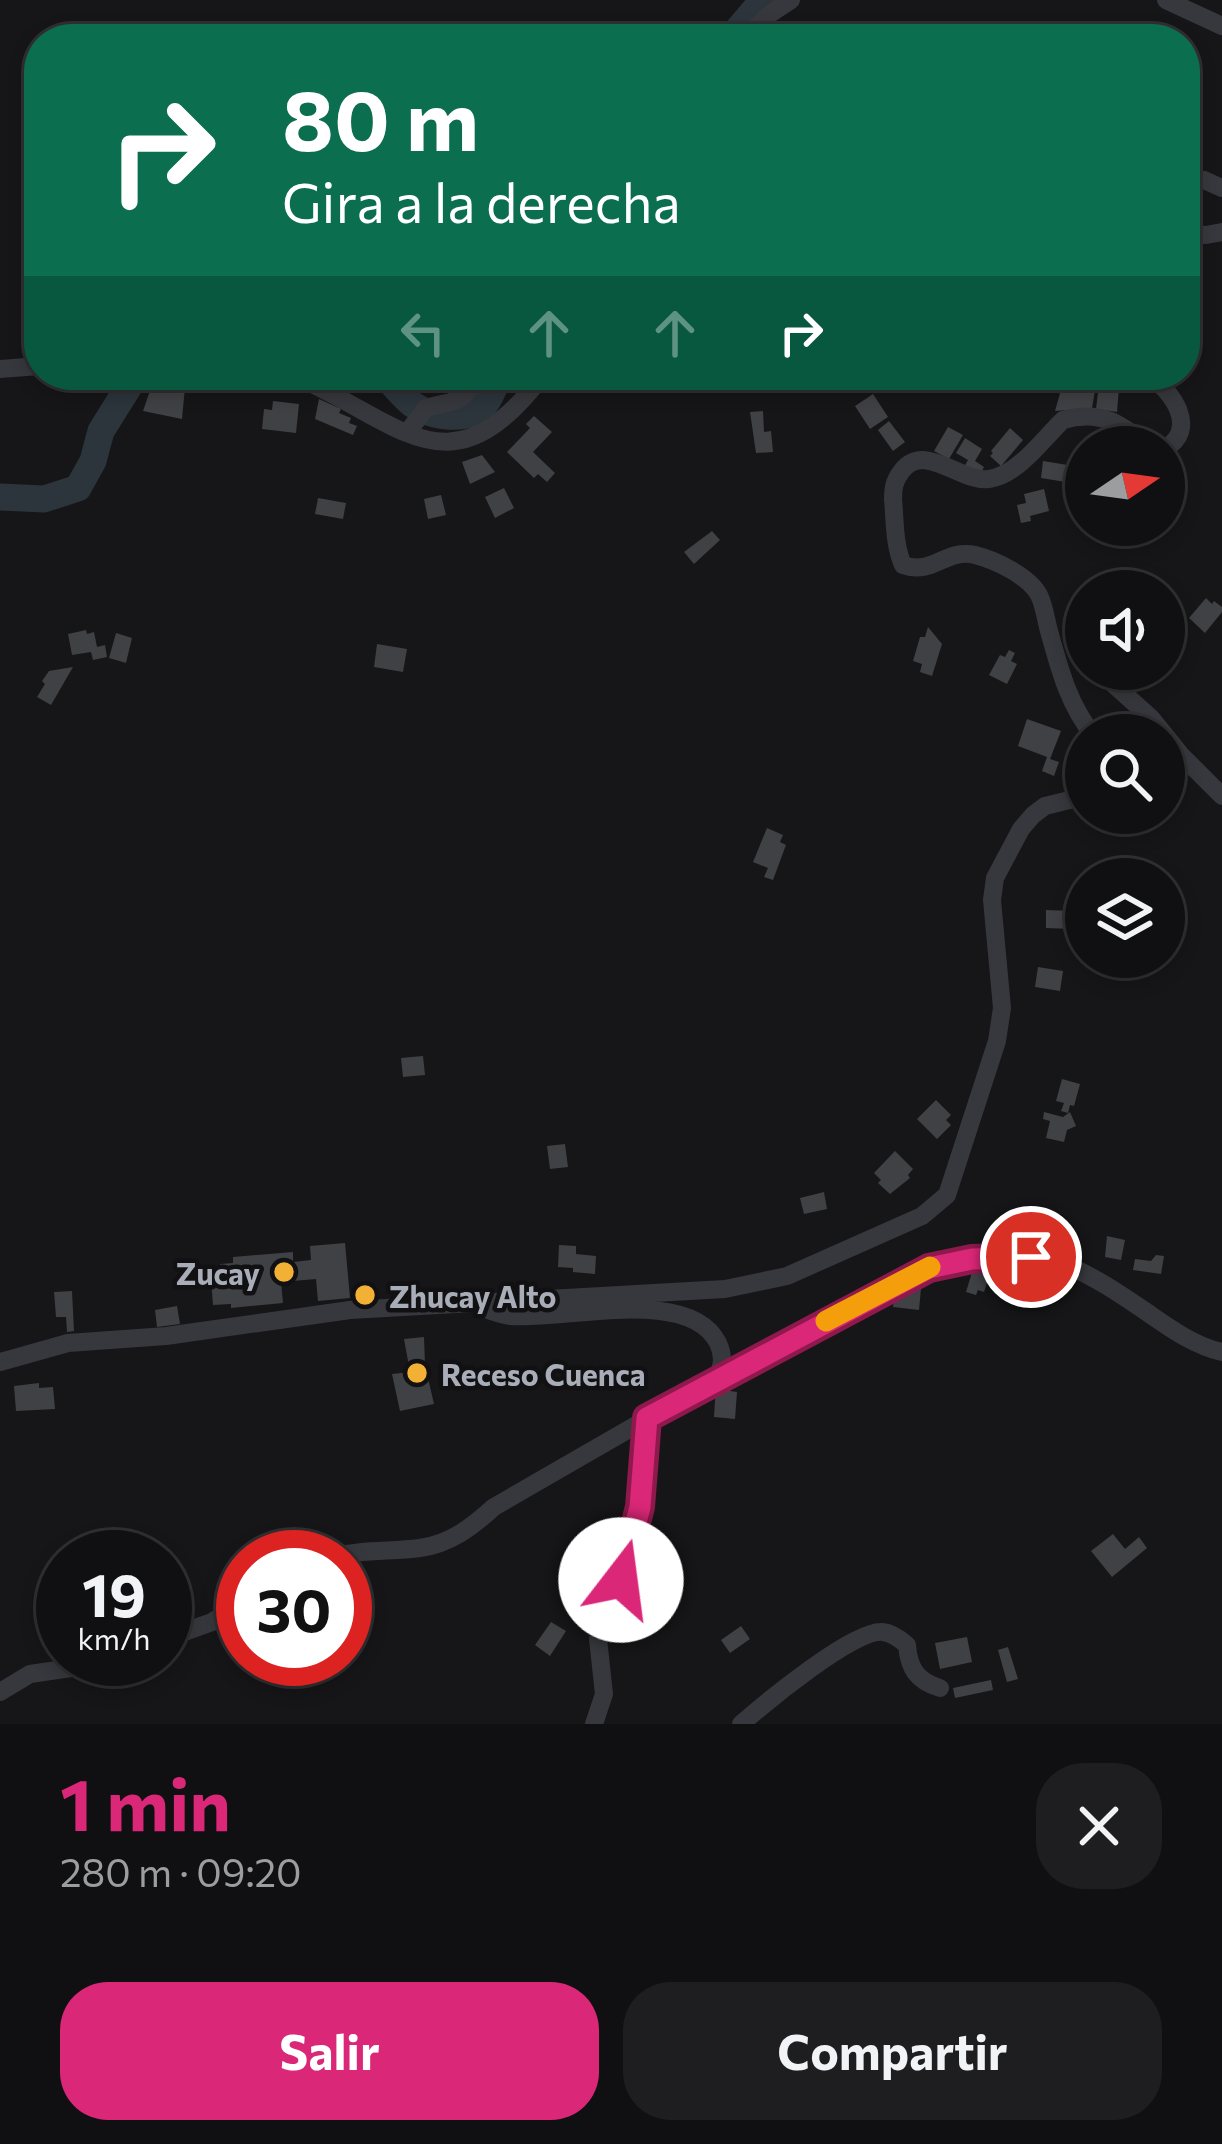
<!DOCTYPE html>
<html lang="es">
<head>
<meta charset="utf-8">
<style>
	body { margin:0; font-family:Commissioner,sans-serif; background:#1e1e20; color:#f1f3f6; height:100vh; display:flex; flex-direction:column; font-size:45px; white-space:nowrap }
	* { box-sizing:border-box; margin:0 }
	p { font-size:39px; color:#9c9d9f }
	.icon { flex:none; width:66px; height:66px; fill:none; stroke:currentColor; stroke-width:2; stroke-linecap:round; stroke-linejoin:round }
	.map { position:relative; height:1724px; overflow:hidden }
	.drawer { display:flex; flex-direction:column; background:#101012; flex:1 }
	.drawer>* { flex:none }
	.banner { position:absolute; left:24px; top:24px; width:1176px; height:366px; border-radius:48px; box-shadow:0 6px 18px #0003,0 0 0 3px #303032; background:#0b6e4f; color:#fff; overflow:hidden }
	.needle { width:78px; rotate:77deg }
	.controls { position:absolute; left:1065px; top:426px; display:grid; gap:24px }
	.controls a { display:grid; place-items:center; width:120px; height:120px; border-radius:50%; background:#101012; box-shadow:0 6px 18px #0003,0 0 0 3px #303032; font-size:60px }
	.speed { position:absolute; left:36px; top:1530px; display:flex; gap:24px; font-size:60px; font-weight:700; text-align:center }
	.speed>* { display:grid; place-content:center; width:156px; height:156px; border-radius:50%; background:#101012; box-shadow:0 6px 18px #0003,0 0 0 3px #303032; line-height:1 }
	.speed small { font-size:30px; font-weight:400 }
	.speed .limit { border:18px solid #d22; background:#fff; color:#111 }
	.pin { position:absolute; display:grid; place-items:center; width:102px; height:102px; color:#fff; margin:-51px; border:6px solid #fff; border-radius:50%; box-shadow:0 3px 12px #0007 }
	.me { position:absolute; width:132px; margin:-66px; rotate:15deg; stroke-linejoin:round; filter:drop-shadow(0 0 9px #0008) }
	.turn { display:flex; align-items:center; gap:42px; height:252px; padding:0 60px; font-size:54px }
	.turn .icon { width:156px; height:156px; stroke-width:2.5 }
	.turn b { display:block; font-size:84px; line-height:102px }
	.lanes { display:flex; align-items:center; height:114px; padding:0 60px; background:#0003; justify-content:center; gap:60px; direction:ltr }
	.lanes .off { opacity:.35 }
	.round { display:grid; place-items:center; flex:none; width:126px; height:126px; border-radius:48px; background:#1e1e20 }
	.overview { display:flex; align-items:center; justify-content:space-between; height:204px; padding:0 60px }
	h1 { font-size:72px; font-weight:700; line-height:90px; color:#db2777 }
	.action { display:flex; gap:24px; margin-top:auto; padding:24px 60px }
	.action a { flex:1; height:138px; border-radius:48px; background:#db2777; color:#fff; font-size:48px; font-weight:700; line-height:138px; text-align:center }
	.action a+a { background:#1e1e20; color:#f1f3f6 }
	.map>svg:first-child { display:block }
</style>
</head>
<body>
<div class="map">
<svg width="1222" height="1724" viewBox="0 0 1222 1724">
	<rect width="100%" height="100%" fill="#161618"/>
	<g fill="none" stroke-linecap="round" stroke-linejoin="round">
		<path stroke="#2c353c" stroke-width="27" d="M730 39 763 0
			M384 375C393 384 402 396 412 404 431 418 470 423 486 403 492 395 495 384 499 375
			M0 497 44 499 78 488 93 461 101 431 136 375"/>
	</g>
	<path fill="#404145" d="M1120 375 1117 412 1096 409 1100 376Z
		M1064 379H1097L1092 408 1055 411Z
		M153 382 185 387 182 419 143 411Z
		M873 394 888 417 870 429 855 406Z
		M319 399 341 409 339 413 351 418 349 423 357 426 353 435 315 419Z
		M273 401 299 404 296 433 262 429 264 409 272 410Z
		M763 411 764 432 771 431 773 452 756 453 750 412Z
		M534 416 552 432 533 452 555 473 547 482 538 474 534 478 507 452 530 428 526 424Z
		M889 421 905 442 893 451 878 430Z
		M948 427 963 435 949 459 934 451Z
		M1010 428 1023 440 1001 466 990 456 993 453 991 451Z
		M965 438 982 449 975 461 984 467 979 476 964 467 968 460 956 453Z
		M482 455 495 472 470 484 462 462Z
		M1043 461 1074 466 1073 474 1067 473 1066 482 1041 478Z
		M504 488 514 508 495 518 485 497Z
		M1044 489 1049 511 1030 516 1031 521 1021 523 1017 505 1026 503 1024 494Z
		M441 495 446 515 428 519 424 499Z
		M318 498 346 503 343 519 315 514Z
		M712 531 720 540 694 564 684 552Z
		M1206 598 1212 604 1214 601 1222 607V612L1205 633 1189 618Z
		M928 627 942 644 932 676 920 672 922 664 913 661 920 637H925Z
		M86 630 87 634 94 632 97 647 105 645 107 657 93 660 91 652 72 655 68 634Z
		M116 633 132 638 126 663 109 658Z
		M377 644 407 649 403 672 374 667Z
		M1009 650 1015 653 1011 661 1017 664 1007 684 989 675 1000 655 1005 657Z
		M73 667 51 705 37 697 45 684 42 681 49 671Z
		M1027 719 1061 731 1050 759 1059 762 1054 776 1042 771 1047 757 1018 746Z
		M767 828 783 835 780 842 786 845 773 880 764 877 768 868 753 862Z
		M1046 910 1073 911 1072 929 1046 928Z
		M1038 967 1063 971 1060 991 1035 987Z
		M423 1056 425 1075 403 1077 401 1058Z
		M1062 1079 1080 1084 1074 1106 1070 1105 1068 1113 1061 1111 1064 1103 1056 1101Z
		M936 1100 951 1115 946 1120 951 1125 937 1139 917 1119Z
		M1044 1112 1063 1117 1070 1112 1076 1126 1067 1130 1064 1142 1046 1138 1050 1121 1043 1119Z
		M565 1144 568 1167 550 1169 547 1146Z
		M895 1151 913 1169 908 1175 910 1178 890 1194 878 1183 881 1180 874 1173Z
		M824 1192 827 1209 804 1214 800 1198Z
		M1107 1236 1125 1240 1121 1260 1105 1257Z
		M345 1243 350 1298 318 1301 316 1279 281 1282 283 1303 231 1308V1304L213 1305 211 1280 222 1279 220 1264 233 1263V1257L293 1252V1262L311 1260 310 1246Z
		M559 1245 576 1246V1254L596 1256 595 1274 573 1272V1268L558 1267Z
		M1156 1255 1164 1256 1161 1274 1133 1270 1135 1259 1151 1261Z
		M973 1269 990 1274 984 1292 978 1290 976 1295 966 1292Z
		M1046 1273 1048 1288 1013 1293 1011 1278Z
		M922 1278 919 1310 893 1307 895 1289Z
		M72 1291 74 1331 67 1332 66 1317H56L54 1292Z
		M177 1306 180 1324 157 1327 155 1310Z
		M424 1337 425 1365 434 1404 400 1411 392 1374 410 1372 404 1339Z
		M39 1383V1388L53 1387 55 1409 16 1411 14 1386Z
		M716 1385 730 1386V1391L737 1392 735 1419 714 1417Z
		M1113 1534 1125 1549 1139 1537 1147 1548 1112 1577 1091 1551Z
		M358 1576 362 1608 345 1611V1578Z
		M551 1622 566 1631 550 1656 535 1645Z
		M741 1626 750 1639 730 1653 721 1640Z
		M967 1637 972 1662 940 1669 935 1643Z
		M1008 1647 1018 1679 1007 1682 998 1650Z
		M991 1680 993 1690 955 1698 953 1688Z"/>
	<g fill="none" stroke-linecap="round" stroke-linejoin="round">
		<path stroke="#37383d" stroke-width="18" d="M1166 0 1222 26
			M743 39 770 14 791 0
			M1185 177 1204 180 1222 188
			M1185 233 1206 235 1222 232
			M0 369 39 366
			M292 375C399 419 448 500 543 375
			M1149 375C1172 391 1200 430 1164 449
			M407 433 426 408C458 399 459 406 480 375
			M1089 669 1111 682 1151 718 1180 754 1222 796
			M1093 735C1068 703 1060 670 1049 631 1046 620 1044 605 1039 595 1029 576 995 560 975 555 945 548 933 576 903 565 894 545 895 520 893 499 893 489 894 481 901 472 924 440 960 483 989 479 1018 475 1043 439 1063 420 1100 409 1122 424 1149 447
			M0 1362 68 1343 166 1336 350 1310 725 1289 787 1276 922 1216 947 1195 997 1041 1002 1008 992 900 995 878 1021 829 1033 815 1045 806 1086 796
			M716 1379 929 1267C964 1259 1025 1249 1059 1262 1091 1274 1120 1294 1148 1313 1171 1329 1195 1346 1222 1352
			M334 1557C362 1549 391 1552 420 1548 450 1544 472 1527 494 1507L716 1379C723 1366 724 1356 718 1343 689 1285 563 1321 511 1316 501 1315 492 1311 483 1308
			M165 1639 212 1622 243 1603
			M0 1692 30 1674 98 1664 111 1659
			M594 1724 604 1694 598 1639 621 1580 640 1507 647 1418
			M741 1724C764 1704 855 1628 883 1632 892 1633 900 1639 907 1645 909 1669 917 1681 940 1688"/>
	</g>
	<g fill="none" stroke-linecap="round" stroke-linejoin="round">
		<g stroke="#8e194d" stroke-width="30">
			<path id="route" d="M621 1580 640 1507 647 1418 929 1268 972 1259 1031 1257"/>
		</g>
		<use href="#route" stroke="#db2777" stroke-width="21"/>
		<path stroke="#f59e0b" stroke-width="21" d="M826 1321 930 1267"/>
	</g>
	<g fill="#f2b134" stroke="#111113" stroke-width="4.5">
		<circle cx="284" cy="1272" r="12"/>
		<circle cx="365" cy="1295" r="12"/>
		<circle cx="417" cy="1373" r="12"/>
	</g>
	<g text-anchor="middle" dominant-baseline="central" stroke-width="9" stroke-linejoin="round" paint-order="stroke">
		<g font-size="30" font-weight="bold" fill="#a8adb8" stroke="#111113" text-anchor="start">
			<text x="260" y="1272" text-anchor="end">Zucay</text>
			<text x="389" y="1295">Zhucay Alto</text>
			<text x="441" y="1373">Receso Cuenca</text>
		</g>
	</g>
</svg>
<div class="controls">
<a><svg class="needle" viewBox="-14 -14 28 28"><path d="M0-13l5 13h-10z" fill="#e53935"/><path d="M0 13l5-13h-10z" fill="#9c9d9f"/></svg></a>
<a><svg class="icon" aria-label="sound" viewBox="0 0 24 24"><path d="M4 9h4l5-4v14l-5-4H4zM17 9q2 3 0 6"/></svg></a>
<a><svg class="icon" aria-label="search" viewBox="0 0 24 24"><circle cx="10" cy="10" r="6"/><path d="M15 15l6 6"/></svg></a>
<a><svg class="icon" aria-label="layers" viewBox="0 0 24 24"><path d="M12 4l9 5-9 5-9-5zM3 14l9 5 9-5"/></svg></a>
</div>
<div class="speed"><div>19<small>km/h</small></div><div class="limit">30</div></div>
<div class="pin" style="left:1031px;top:1257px;background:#d93025"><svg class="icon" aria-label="arrive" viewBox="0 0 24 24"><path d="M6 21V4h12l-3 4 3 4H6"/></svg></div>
<svg class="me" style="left:621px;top:1580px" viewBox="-20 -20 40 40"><circle r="19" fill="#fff"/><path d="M0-13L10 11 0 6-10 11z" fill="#db2777"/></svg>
<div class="banner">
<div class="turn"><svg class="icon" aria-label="right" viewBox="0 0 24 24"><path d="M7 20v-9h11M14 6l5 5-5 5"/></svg><div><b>80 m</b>Gira a la derecha</div></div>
<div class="lanes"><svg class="icon off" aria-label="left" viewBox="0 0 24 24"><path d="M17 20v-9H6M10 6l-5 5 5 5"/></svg><svg class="icon off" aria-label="ahead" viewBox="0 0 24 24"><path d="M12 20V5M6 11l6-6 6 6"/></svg><svg class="icon off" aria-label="ahead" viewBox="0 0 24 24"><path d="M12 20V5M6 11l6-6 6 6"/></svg><svg class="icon" aria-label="right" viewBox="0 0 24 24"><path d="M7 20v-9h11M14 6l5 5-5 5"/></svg></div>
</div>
</div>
<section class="drawer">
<div class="overview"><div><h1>1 min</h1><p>280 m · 09:20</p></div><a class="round"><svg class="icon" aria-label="close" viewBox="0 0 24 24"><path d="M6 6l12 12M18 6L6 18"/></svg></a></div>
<div class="action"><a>Salir</a><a>Compartir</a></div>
</section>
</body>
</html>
